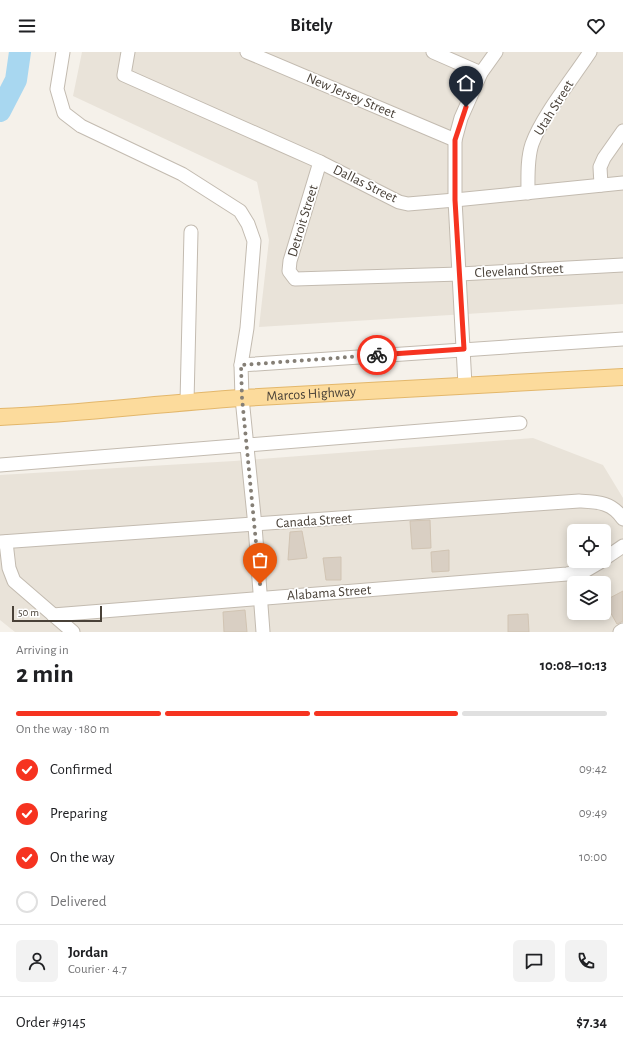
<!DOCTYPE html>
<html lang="en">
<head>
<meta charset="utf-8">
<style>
  body { margin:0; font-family:"Alegreya Sans",sans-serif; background:#f2f2f2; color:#202124; height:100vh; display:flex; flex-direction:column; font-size:15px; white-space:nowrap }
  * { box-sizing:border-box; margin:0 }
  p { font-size:13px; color:#757577 }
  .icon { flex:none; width:22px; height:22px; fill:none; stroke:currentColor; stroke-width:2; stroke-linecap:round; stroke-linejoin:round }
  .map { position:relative; height:580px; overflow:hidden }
  .details { display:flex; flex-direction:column; background:#fff; flex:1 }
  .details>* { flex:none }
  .buttons { position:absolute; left:567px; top:472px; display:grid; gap:8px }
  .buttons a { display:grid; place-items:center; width:44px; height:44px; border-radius:6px; background:#fff; box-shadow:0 2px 10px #0003; font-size:20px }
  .scale { position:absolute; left:12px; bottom:10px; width:90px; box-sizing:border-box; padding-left:4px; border:2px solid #494138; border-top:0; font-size:11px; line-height:14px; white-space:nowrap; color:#494138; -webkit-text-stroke:3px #fff; paint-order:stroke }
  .pin { position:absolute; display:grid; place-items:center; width:34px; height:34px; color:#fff; margin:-41px -17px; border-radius:50% 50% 50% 0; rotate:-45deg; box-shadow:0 0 4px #0007 }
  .pin .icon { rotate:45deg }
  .courier { position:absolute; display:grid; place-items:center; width:40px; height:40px; margin:-20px; border:3px solid #f63320; border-radius:50%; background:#fff; color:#222; box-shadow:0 1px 5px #0007 }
  .head em { font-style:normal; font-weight:700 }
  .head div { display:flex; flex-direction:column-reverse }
  .head { display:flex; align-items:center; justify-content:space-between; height:68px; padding:0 16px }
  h1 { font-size:26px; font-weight:700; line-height:30px }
  .bar { display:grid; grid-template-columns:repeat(4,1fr); gap:6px 4px; align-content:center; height:48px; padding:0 16px }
  .bar i { height:5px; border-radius:3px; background:#e0e0e0 }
  .bar .current { background:#f63320 }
  .bar p { grid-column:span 4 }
  .line { display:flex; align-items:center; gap:10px; padding:0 16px; border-top:1px solid #e0e0e0 }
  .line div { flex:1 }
  .round { display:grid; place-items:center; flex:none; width:42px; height:42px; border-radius:6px; background:#f2f2f2 }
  ol { padding:0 16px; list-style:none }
  li { display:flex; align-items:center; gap:12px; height:44px }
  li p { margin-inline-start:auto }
  li .icon { padding:4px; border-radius:50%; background:#f63320; color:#fff; stroke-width:4 }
  li:last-child { color:#757577 }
  li i { width:22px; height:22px; border:2px solid #e0e0e0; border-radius:50% }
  header { display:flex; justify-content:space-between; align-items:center; height:52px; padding:0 16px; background:#fff; font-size:18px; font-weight:700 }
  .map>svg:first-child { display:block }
  .residential { fill:#e9e3d9; fill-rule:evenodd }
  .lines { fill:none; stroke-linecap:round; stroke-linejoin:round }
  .river { stroke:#a8d7f0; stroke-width:22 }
  .building { fill:#d9cfc3; stroke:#d1c4b3 }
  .minor-casing { stroke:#c3bbb0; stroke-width:15 }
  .major-casing { stroke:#e3b76b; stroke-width:18 }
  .minor { stroke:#fff; stroke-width:13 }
  .major { stroke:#fcdb9c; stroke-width:16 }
  .done { stroke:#857f76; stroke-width:4; stroke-dasharray:0 7.2 }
  .route { stroke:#f63320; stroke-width:5 }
  .labels { text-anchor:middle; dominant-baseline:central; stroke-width:3.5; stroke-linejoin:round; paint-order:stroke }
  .street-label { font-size:14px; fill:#494138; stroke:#fff }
</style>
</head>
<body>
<header><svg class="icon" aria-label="menu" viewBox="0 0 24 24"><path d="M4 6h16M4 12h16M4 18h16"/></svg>Bitely<svg class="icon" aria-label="heart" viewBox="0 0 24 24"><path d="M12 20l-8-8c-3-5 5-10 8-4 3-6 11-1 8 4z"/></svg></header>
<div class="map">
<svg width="623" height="580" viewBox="0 0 623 580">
  <rect width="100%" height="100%" fill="#f5f1ea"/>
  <!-- residential -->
  <g class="residential">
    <polygon points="82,0 623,0 623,252 259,275 269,188 257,130 73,44"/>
    <path d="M 533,386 L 603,413 L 623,446 L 623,580 L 15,580 L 0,568 L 0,423 L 234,409 ZM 574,479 L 604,479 L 604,509 L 574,509 ZM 574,531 L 604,531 L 604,561 L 574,561 Z"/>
  </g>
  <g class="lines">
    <!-- river -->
    <polyline class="river" points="0,59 16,28 20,0"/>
  </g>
  <!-- building -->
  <g class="building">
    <polygon points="430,468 431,496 412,497 410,469"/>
    <polygon points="302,479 307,506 288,508 290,480"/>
    <polygon points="449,498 449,519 432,520 431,500"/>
    <polygon points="341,505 341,528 326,528 323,506"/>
    <polygon points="623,539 623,569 617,572 604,549"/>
    <polygon points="245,558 247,580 224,580 223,560"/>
    <polygon points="528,562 529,580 508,580 508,563"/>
  </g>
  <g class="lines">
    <defs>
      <g id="minor">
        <polyline points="63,0 57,37 64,61 81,74 182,122 240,159 248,172 254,189 247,276 241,313 242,346 255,474 263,580"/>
        <polyline points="128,0 124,23 320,110 399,150 408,152 455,148 623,131"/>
        <polyline points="247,0 455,88"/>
        <polyline points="433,0 481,21"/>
        <polyline points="320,110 290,209 289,219 295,227 460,222 623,213"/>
        <polyline points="601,133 600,115 604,106 623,79"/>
        <path d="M 528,141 C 528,125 527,107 532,92 C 542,64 573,26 590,0"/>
        <polyline points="241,313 623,287"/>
        <polyline points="465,333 455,148 455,88 461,66 481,21 496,0"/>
        <polyline points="187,350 191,180"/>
        <polyline points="0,413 520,371"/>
        <path d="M 0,490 L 579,449 C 598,450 612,450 623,467"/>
        <polyline points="6,490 9,516 14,529 73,580"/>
        <polyline points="604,507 623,494"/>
        <polyline points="53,563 567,522 585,519 602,509"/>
        <polyline points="620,580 623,578"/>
      </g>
      <g id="major">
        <path id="s1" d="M 0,365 C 81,362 161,351 242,346 L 623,325"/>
      </g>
    </defs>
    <!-- minor casing -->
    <use href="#minor" class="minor-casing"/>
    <!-- major casing -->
    <use href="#major" class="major-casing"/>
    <!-- minor -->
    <use href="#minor" class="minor"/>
    <!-- major -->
    <use href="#major" class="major"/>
  </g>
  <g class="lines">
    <!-- done -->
    <polyline class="done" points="260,532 242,346 241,313 377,303"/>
    <!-- route -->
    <polyline class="route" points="377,303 464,297 455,148 455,88 466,55"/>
  </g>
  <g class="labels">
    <!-- street labels -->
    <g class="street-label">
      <text transform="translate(351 44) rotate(23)">New Jersey Street</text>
      <text transform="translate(554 56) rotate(-58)">Utah Street</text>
      <text transform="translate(365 132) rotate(26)">Dallas Street</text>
      <text transform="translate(303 169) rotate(-73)">Detroit Street</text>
      <text transform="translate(519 219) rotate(-3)">Cleveland Street</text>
      <text stroke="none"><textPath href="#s1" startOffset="312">Marcos Highway</textPath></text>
      <text transform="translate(314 469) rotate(-4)">Canada Street</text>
      <text transform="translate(329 541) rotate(-4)">Alabama Street</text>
    </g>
  </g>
</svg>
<div class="buttons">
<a><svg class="icon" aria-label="locate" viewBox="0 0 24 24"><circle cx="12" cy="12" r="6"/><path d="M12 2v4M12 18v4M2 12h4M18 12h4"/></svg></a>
<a><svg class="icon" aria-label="layers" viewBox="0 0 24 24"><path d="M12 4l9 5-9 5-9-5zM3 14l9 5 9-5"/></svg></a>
</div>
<div class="scale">50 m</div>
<div class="pin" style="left:260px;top:532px;background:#ea580c"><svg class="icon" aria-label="bag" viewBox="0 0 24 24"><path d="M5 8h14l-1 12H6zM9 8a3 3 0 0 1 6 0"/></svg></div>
<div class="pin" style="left:466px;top:55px;background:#1f2937"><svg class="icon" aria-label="home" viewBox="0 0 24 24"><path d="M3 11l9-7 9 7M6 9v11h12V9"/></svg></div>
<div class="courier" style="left:377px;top:303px"><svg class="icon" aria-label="bike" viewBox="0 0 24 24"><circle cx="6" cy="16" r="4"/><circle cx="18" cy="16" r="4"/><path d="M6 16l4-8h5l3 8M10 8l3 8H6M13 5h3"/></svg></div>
</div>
<section class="details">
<div class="head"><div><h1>2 min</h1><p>Arriving in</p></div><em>10:08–10:13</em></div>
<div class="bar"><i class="current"></i><i class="current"></i><i class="current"></i><i></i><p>On the way · 180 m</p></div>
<ol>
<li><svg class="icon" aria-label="check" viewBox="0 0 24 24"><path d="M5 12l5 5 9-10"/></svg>Confirmed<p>09:42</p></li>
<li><svg class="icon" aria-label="check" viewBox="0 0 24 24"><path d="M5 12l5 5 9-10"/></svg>Preparing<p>09:49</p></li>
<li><svg class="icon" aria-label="check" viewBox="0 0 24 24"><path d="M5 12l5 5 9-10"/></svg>On the way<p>10:00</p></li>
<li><i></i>Delivered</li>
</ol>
<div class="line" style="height:72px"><a class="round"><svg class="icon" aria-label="person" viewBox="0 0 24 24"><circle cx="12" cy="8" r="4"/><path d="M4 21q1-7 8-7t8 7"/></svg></a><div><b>Jordan</b><p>Courier · 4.7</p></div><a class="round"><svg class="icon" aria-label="chat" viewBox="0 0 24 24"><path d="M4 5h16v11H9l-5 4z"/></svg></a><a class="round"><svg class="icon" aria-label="phone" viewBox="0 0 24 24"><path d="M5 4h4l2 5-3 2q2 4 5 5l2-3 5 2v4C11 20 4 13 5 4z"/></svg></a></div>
<div class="line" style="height:52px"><div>Order #9145</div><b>$7.34</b></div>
</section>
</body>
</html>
